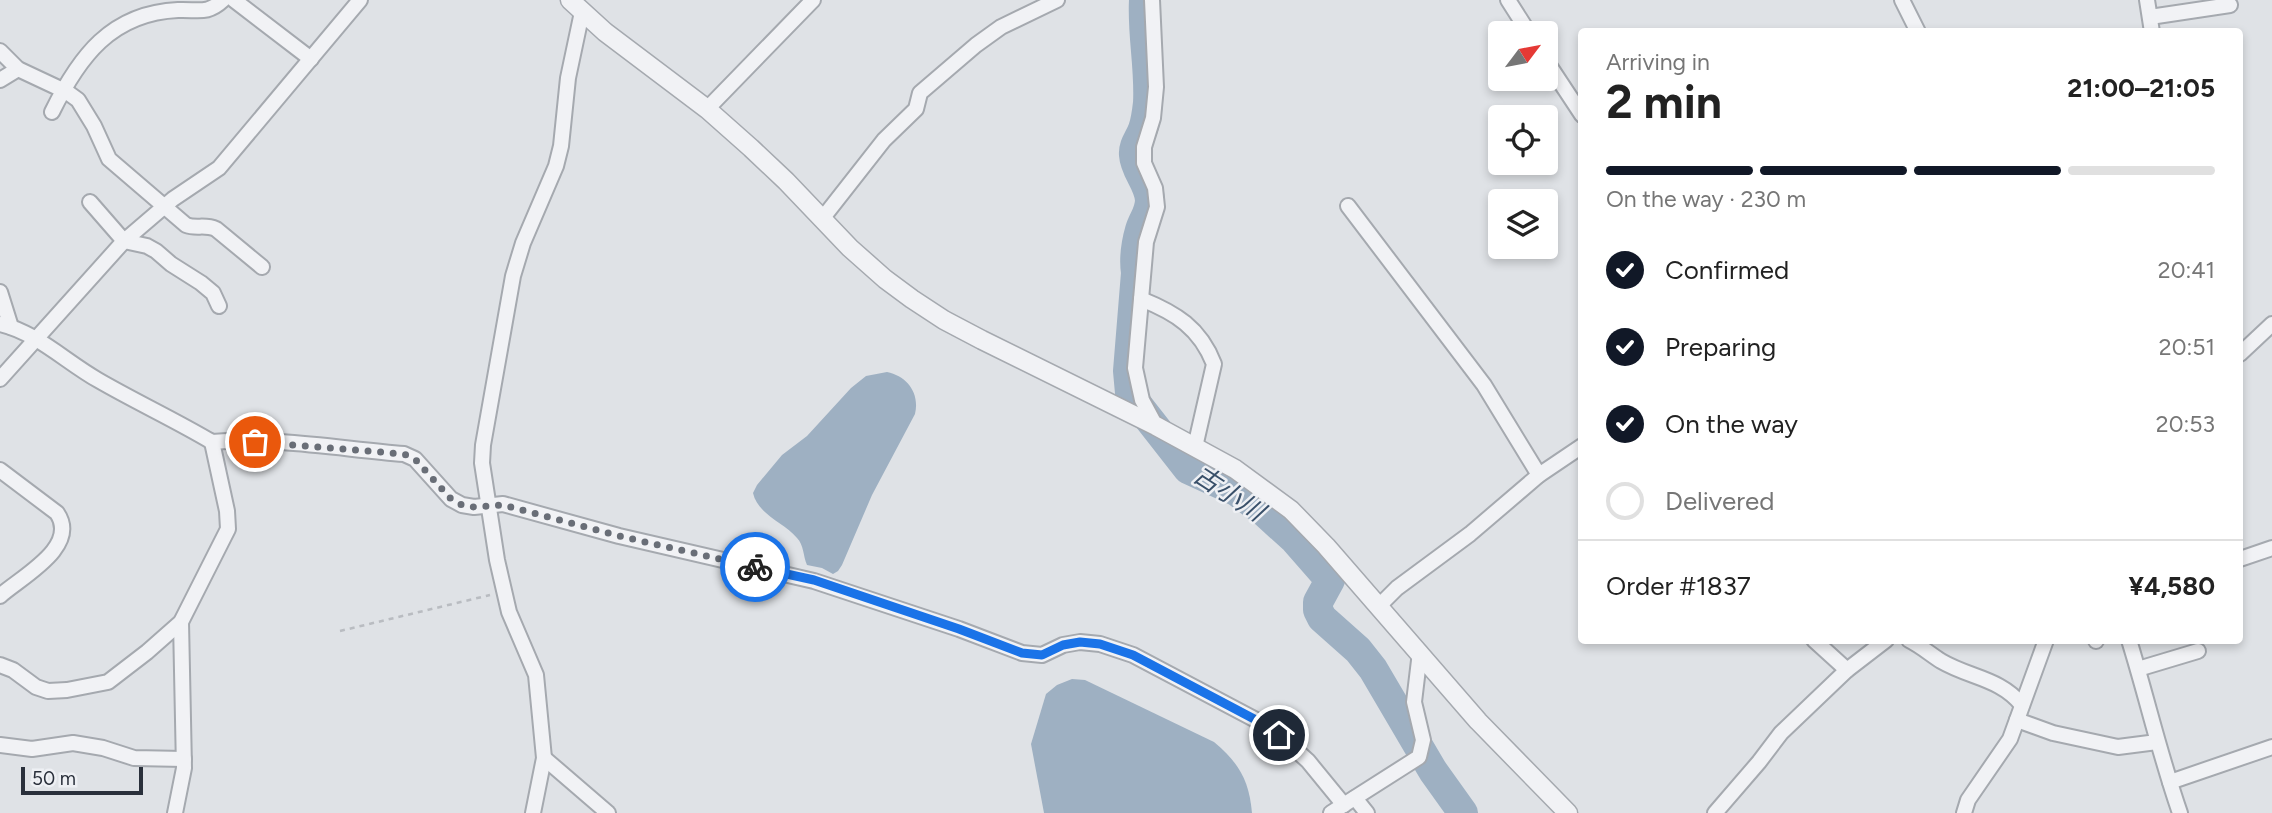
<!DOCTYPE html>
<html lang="en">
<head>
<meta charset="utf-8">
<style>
  body { margin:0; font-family:Figtree,"Noto Sans JP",sans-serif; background:#f2f2f2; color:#222; height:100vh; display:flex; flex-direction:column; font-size:26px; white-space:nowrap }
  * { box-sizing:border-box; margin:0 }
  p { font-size:23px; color:#767676 }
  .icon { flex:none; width:38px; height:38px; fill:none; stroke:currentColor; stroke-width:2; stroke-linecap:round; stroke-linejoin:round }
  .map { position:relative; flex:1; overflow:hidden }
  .drawer { position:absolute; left:1578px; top:28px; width:665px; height:616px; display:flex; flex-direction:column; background:#fff; border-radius:7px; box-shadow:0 4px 10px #0003 }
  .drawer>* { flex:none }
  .needle { width:46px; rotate:58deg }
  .fabs { position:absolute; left:1488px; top:21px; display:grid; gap:14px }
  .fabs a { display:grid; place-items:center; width:70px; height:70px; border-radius:7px; background:#fff; box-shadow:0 4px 10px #0003; font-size:35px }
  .scale { position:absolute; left:21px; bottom:18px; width:122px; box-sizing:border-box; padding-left:7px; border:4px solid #2a303b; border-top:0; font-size:19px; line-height:24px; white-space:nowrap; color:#2a303b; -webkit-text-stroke:5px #eef0f4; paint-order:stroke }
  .pin { position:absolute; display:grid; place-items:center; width:60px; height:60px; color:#fff; margin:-30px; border:4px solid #fff; border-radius:50%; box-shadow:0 2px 7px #0007 }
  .courier { position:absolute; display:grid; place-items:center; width:70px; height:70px; margin:-35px; border:5px solid #1a73e8; border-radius:50%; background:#fff; color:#222; box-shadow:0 2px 9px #0007 }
  .overview em { font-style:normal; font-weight:700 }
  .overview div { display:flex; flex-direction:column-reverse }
  .overview { display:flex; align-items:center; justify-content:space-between; height:119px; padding:0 28px }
  h1 { font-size:46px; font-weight:700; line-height:52px }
  .bar { display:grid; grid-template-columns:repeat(4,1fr); gap:10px 7px; align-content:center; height:84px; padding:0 28px }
  .bar i { height:9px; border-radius:5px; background:#e0e0e0 }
  .bar .selected { background:#111827 }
  .bar p { grid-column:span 4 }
  .line { display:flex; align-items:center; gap:18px; padding:0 28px; border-top:2px solid #e0e0e0 }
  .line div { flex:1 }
  ol { padding:0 28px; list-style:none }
  li { display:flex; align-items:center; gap:21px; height:77px }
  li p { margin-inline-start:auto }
  li .icon { padding:7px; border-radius:50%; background:#111827; color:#fff; stroke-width:4 }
  li:last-child { color:#767676 }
  li i { width:38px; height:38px; border:4px solid #e0e0e0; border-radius:50% }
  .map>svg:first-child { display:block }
  .water { fill:#9eb0c2 }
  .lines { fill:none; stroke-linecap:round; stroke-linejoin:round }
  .river { stroke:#9eb0c2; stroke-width:30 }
  .minor-casing { stroke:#a5a9af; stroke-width:18 }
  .tertiary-casing { stroke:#a5a9af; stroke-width:21 }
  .path { stroke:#b9bcc1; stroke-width:2.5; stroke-dasharray:5 5; stroke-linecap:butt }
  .minor { stroke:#f1f2f5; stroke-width:14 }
  .tertiary { stroke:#f1f2f5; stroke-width:18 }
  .done { stroke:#696e77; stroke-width:7; stroke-dasharray:0 12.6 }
  .route { stroke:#1a73e8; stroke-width:9 }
  .labels { text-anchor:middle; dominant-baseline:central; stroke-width:5; stroke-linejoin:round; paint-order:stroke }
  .water-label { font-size:26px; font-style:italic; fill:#39506a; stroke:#eef0f4 }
</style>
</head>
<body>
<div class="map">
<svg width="2272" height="813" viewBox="0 0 2272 813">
  <rect width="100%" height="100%" fill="#dfe2e6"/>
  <!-- water -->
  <g class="water">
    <path d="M 887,372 C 907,376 920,393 915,414 L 872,495 L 842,565 L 838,571 L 833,574 L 822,568 L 807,565 C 803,556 804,545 797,538 C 784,522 758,515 753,493 L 757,485 L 782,455 L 807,436 L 851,388 L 866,376 Z"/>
    <path d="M 1072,679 L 1085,680 L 1214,742 C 1239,763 1249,780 1252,813 L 1044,813 L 1031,744 L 1046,694 L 1057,685 Z"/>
  </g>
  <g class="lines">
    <!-- river -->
    <path class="river" d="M 1144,0 C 1142,34 1150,68 1148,103 C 1147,112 1146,121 1143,129 C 1140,138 1133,145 1134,155 C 1135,171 1149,183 1150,200 C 1150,213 1143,219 1140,230 C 1136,244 1134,259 1136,273 L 1128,371 L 1130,393 L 1134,400 L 1188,469 L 1236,491 L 1263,511 L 1295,540 L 1330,580 L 1318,602 L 1318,610 L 1322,618 L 1358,650 L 1373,669 L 1433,771 L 1463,813"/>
    <defs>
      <g id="minor">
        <polyline points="234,0 311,59"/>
        <polyline points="1152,0 1156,87 1153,118 1144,147 1144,163 1155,188 1157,207 1146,242 1135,368 1142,400 1156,426"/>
        <polyline points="1508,0 1529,33"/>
        <polyline points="1902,0 1918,32"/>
        <polyline points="2147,0 2152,32"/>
        <polyline points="2150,17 2230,5"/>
        <path d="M 0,51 L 18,69 L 67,92 L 78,100 L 94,126 L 109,159 L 186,225 C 196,229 205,224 216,229 L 262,267"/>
        <polyline points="1545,59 1582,115"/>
        <polyline points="0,80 18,69"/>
        <polyline points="707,109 813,0"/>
        <path d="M 52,112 C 79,57 111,13 178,10 C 198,9 207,15 223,0"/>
        <polyline points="90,202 124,241 147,246 156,251 171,264 201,283 213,293 219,306"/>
        <polyline points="1348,206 1484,385 1539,475"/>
        <polyline points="822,219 884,140 916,109 920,93 976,45 1001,27 1057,0"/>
        <polyline points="0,292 11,327"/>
        <path d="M 1141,299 C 1176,313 1200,328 1214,364 L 1195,447"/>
        <path d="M 0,324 C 36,332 66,362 98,380 C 136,402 175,420 212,442 C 274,437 342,449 404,454 L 415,459 L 451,499 L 462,505 L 474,507 L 503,504 L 619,536 L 814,581 L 959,629 L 1022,653 L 1042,655 L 1063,645 L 1080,642 L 1100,644 L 1133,655 L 1256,720 L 1279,735 L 1308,761 L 1344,805"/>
        <polyline points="2240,354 2272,324"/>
        <polyline points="0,379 124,241 173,199 219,168 360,0"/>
        <path d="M 0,470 L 57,513 C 80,547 21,577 0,596"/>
        <polyline points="2240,559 2272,548"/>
        <polyline points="1379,606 1397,588 1470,534 1539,475 1582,446"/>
        <polyline points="1814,640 1847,670 1886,640"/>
        <path d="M 1909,640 C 1921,646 1930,654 1941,661 C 1970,678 2000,678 2022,705"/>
        <polyline points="2096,640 2096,641"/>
        <path d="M 2129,640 C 2147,698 2160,756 2180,813"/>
        <polyline points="0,665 13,670 36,687 48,691 67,690 108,682 147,652 181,622 228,529 227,511 212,442"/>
        <polyline points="2138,669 2198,651"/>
        <polyline points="2017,720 2053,733 2118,747 2157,742"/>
        <polyline points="0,745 32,749 73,743 103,748 134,758 184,759"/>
        <polyline points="544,758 608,813"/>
        <polyline points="2170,782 2272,747"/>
        <polyline points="1355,798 1367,813"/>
        <polyline points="175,813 184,768 181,622"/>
        <polyline points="533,813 544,758 536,675 509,612 497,560 482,463 483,445 513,276 523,243 556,166 561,146 568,78 582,12"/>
        <polyline points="1331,813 1419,757 1423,740 1414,702 1420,652"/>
        <polyline points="1715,813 1759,762 1781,733 1847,670"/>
        <polyline points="1964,813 1968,800 2010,739 2046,640"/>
      </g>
      <polyline id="tertiary" points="570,0 605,32 707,109 751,148 786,181 850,248 885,279 912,299 944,320 982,340 1156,426 1235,469 1291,510 1326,546 1478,721 1568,813"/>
    </defs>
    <!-- minor casing -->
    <use href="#minor" class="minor-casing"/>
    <!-- tertiary casing -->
    <use href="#tertiary" class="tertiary-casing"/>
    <!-- path -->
    <polyline class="path" points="340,631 490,595"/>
    <!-- minor -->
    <use href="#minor" class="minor"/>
    <!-- tertiary -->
    <use href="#tertiary" class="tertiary"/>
  </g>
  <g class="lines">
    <!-- done -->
    <polyline class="done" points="255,442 404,454 415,459 451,499 462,505 474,507 503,505 619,536 755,567"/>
    <!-- route -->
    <polyline class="route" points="755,567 814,580 959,629 1022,653 1042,655 1063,645 1080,642 1100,644 1133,655 1256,720 1279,735"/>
  </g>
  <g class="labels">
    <!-- water labels -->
    <g class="water-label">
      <text transform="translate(1229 493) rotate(33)">古小川</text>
    </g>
  </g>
</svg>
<div class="fabs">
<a><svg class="needle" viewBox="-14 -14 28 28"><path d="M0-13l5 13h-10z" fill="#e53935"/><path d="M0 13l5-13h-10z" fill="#767676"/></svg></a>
<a><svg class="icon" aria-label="locate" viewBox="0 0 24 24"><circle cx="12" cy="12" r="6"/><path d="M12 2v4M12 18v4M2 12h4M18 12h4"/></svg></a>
<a><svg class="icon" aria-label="layers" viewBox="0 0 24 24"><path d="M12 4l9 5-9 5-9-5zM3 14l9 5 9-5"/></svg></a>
</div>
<div class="scale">50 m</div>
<div class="pin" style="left:255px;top:442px;background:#ea580c"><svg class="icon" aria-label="bag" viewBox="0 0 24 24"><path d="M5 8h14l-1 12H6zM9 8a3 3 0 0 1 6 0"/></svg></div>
<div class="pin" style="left:1279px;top:735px;background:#1f2937"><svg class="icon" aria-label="home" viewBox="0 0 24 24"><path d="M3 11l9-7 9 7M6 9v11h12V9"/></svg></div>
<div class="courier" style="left:755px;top:567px"><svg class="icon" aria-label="bike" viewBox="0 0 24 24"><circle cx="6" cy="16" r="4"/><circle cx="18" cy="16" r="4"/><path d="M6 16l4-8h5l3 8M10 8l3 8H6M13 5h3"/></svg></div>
<section class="drawer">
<div class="overview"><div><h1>2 min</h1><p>Arriving in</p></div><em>21:00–21:05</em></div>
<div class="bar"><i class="selected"></i><i class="selected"></i><i class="selected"></i><i></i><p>On the way · 230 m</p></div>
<ol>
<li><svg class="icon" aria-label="check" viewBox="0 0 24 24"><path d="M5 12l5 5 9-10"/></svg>Confirmed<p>20:41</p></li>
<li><svg class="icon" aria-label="check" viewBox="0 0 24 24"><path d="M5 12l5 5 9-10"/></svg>Preparing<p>20:51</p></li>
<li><svg class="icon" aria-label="check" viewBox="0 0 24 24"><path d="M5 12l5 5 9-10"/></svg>On the way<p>20:53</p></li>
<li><i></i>Delivered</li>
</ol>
<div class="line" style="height:91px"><div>Order #1837</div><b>¥4,580</b></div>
</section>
</div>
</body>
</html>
